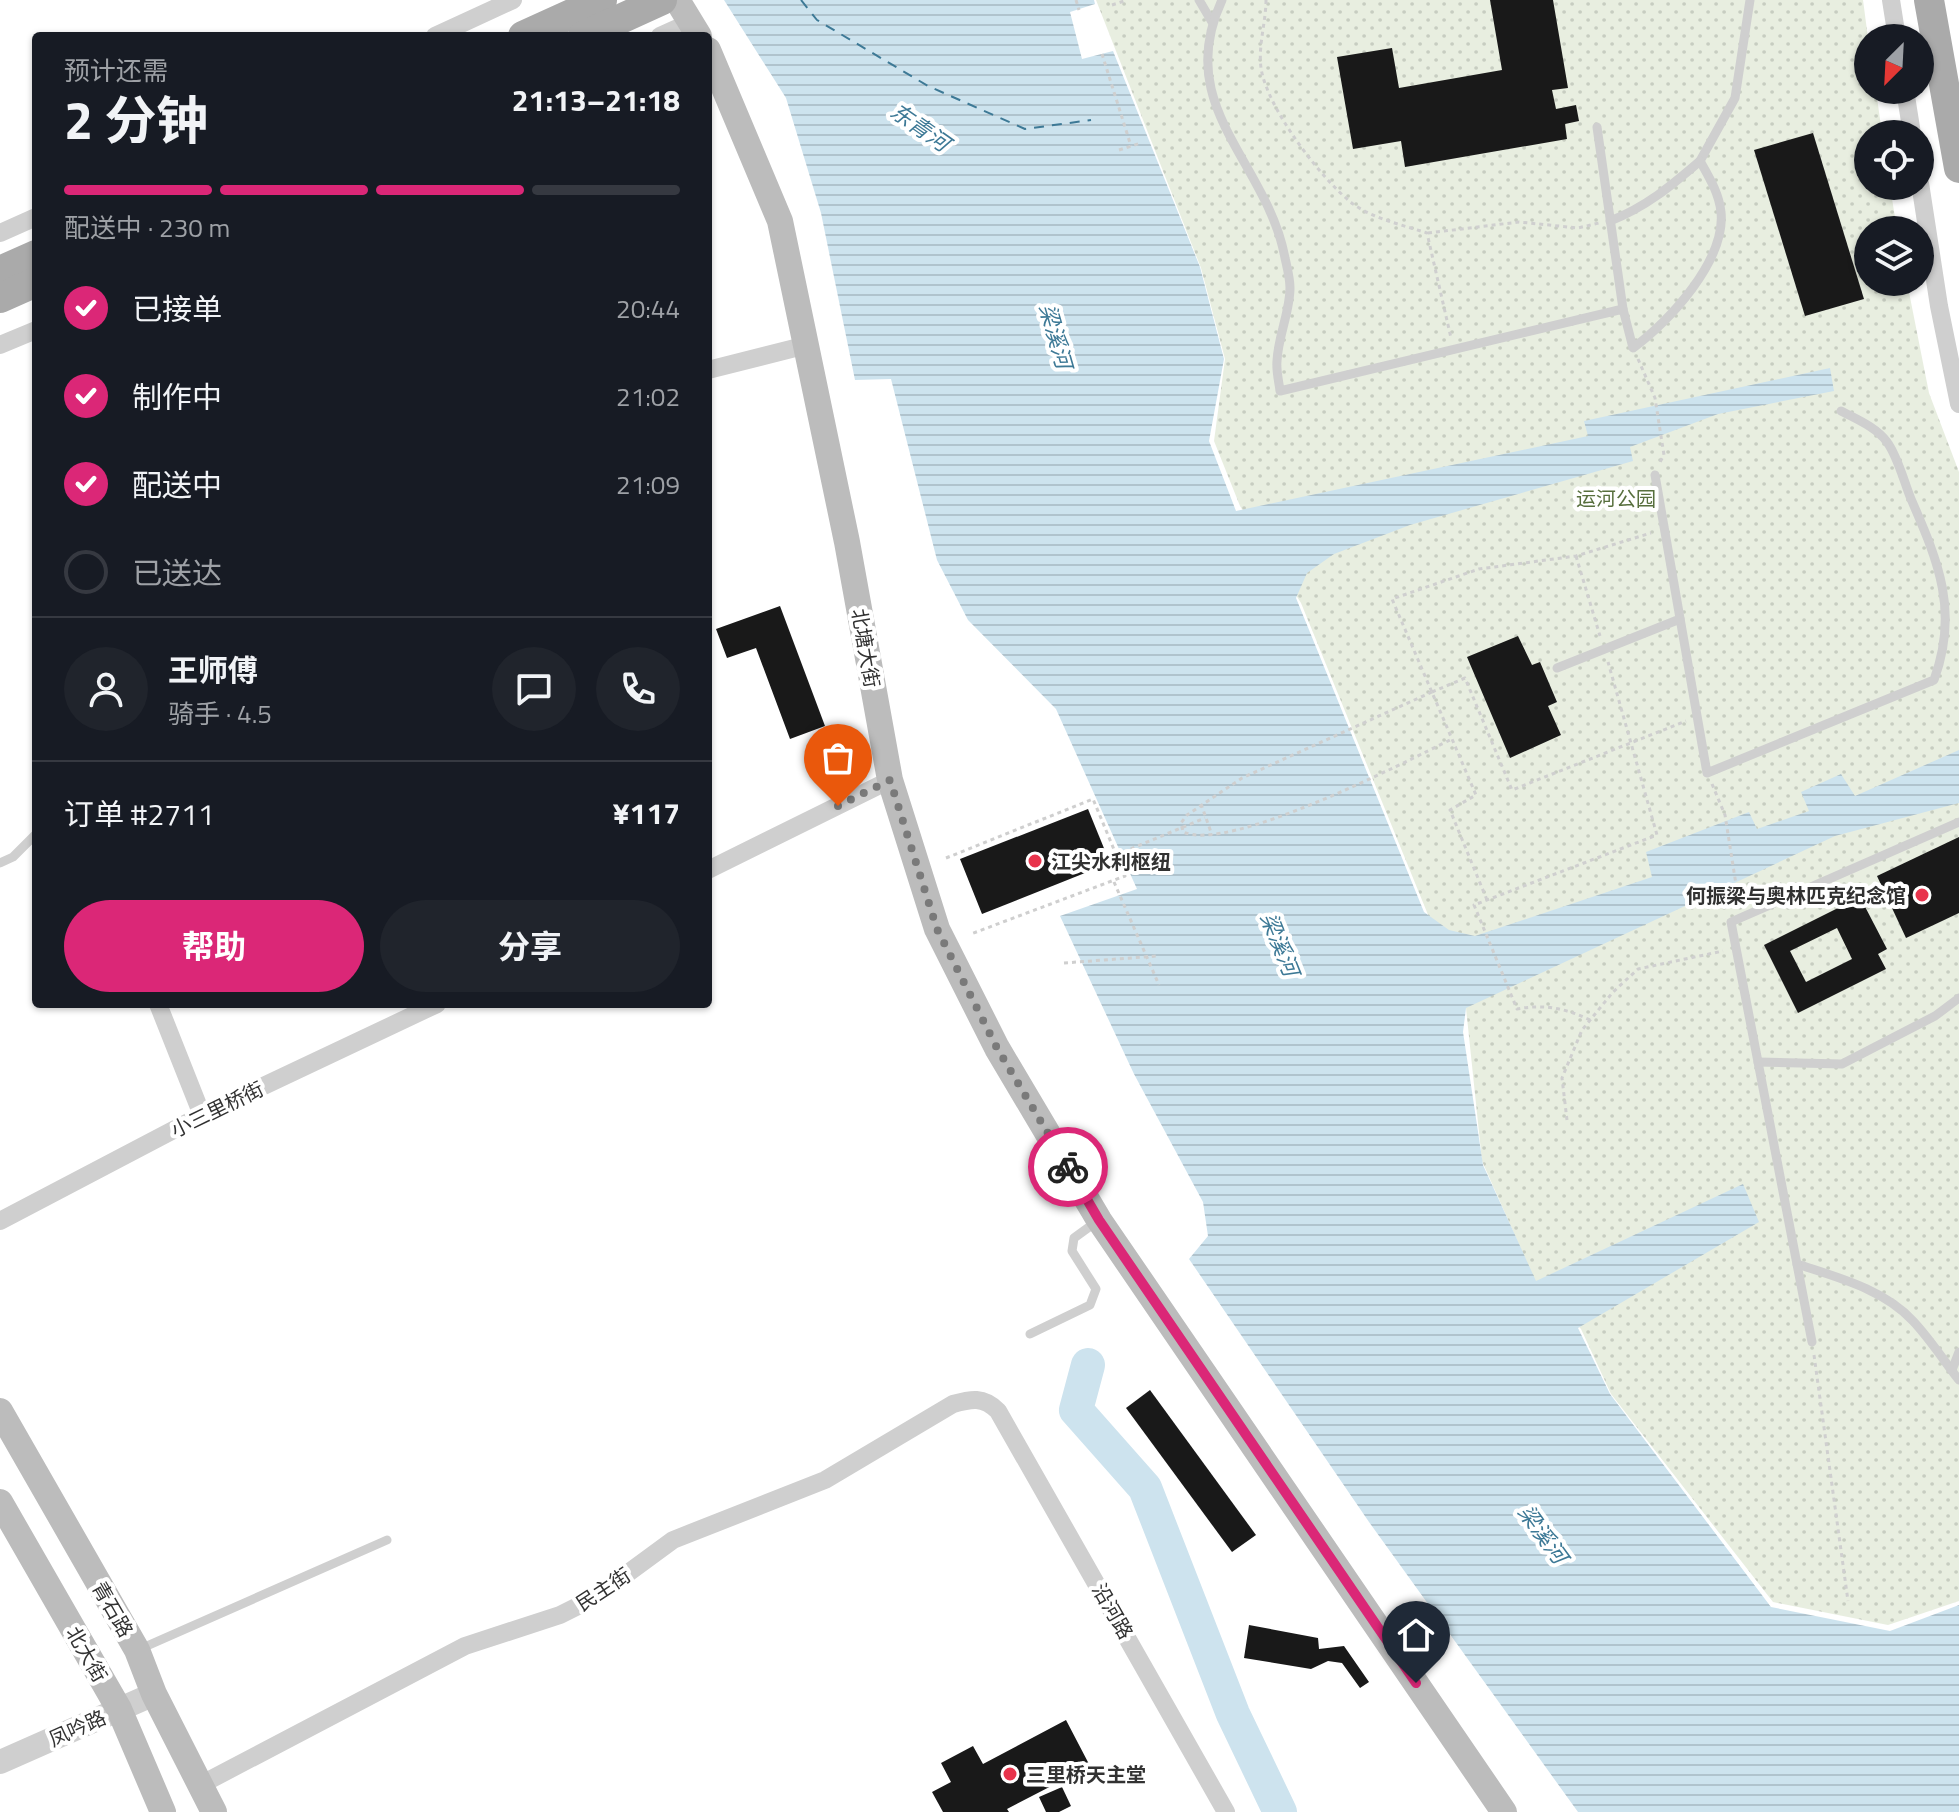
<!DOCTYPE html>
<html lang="zh">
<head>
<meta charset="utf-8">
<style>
  body { margin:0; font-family:"Titillium Web","Noto Sans SC",sans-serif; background:#20242c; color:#f1f3f6; height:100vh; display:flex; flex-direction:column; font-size:30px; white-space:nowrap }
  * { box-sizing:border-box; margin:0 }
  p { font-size:26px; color:#9ea1a6 }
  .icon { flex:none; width:44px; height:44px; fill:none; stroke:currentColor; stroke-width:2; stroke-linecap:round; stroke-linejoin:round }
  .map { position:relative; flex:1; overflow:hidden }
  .details { position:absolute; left:32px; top:32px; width:680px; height:976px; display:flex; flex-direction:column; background:#171b24; border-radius:8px; box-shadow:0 2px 6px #0004 }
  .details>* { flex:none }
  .needle { width:52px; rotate:204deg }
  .controls { position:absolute; left:1854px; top:24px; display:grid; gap:16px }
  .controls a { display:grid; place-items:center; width:80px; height:80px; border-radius:50%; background:#171b24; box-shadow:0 2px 6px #0004; font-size:40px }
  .pin { position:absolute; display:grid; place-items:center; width:68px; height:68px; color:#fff; margin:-82px -34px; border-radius:50% 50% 50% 0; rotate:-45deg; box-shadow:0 0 8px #0007 }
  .pin .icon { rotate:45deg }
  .courier { position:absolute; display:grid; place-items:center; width:80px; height:80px; margin:-40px; border:6px solid #db2777; border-radius:50%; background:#fff; color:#222; box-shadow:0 2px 10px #0007 }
  .summary em { font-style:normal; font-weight:700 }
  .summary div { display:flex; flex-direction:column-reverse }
  .summary { display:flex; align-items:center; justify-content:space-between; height:136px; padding:0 32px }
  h1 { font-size:52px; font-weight:700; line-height:60px }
  .bar { display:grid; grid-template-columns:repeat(4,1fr); gap:12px 8px; align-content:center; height:96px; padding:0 32px }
  .bar i { height:10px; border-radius:6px; background:#363941 }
  .bar .on { background:#db2777 }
  .bar p { grid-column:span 4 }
  .line { display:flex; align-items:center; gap:20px; padding:0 32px; border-top:2px solid #363941 }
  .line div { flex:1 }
  .round { display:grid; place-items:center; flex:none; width:84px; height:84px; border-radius:42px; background:#20242c }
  ol { padding:0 32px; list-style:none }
  li { display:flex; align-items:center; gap:24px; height:88px }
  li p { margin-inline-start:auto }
  li .icon { padding:8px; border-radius:50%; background:#db2777; color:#fff; stroke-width:4 }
  li:last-child { color:#9ea1a6 }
  li i { width:44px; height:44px; border:4px solid #363941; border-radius:50% }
  .action { display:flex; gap:16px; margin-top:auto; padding:16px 32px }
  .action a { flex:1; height:92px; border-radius:48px; background:#db2777; color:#fff; font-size:32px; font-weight:700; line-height:92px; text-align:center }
  .action a+a { background:#20242c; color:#f1f3f6 }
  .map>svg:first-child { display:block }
  .grass { fill:url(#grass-dots) }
  .water { fill:url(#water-rules) }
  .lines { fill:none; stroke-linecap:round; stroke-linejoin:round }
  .river { stroke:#cde3ee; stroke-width:34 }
  .ferry { stroke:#3d7996; stroke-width:2; stroke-dasharray:10 8; stroke-linecap:butt }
  .building { fill:#191919; fill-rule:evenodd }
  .path { stroke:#cfcfcf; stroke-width:3; stroke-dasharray:4 4; stroke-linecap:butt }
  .service { stroke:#cfcfcf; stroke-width:9 }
  .minor { stroke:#cfcfcf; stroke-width:18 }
  .tertiary { stroke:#cfcfcf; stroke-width:24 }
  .secondary { stroke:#bcbcbc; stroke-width:26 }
  .primary { stroke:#aaa; stroke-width:30 }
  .path-bridge { stroke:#cfcfcf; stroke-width:3; stroke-dasharray:4 4; stroke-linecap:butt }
  .done { stroke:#7a7a7a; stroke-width:8; stroke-dasharray:0 14.4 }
  .route { stroke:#db2777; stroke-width:10 }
  .poi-dot { fill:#e8344c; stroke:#fff; stroke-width:3 }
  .labels { text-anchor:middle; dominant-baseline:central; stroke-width:8; stroke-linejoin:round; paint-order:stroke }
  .park-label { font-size:20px; fill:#576f3d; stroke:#fff }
  .street-label { font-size:20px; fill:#323232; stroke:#fff }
  .poi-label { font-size:20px; font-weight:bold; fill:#323232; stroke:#fff; text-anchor:start }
  .water-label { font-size:22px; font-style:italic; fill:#3d7996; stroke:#fff }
</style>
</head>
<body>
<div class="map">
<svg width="1959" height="1812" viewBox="0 0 1959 1812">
  <defs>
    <pattern id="grass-dots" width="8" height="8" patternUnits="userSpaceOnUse" patternTransform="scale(2)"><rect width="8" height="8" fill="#e8eee0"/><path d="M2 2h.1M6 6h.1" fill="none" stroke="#c7cdc1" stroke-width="1.8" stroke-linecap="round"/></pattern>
    <pattern id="water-rules" width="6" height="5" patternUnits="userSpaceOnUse" patternTransform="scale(2)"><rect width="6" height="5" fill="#cde3ee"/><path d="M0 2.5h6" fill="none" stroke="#b0c3cd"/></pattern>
  </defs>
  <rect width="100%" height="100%" fill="#fff"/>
  <!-- grass -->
  <polygon class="grass" points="1096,0 1863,0 1868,38 1868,90 1876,90 1882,134 1868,134 1868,186 1890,186 1897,230 1868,230 1868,282 1907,282 1929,393 1959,472 1959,1601 1888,1625 1773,1602 1611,1394 1581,1329 1535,1281 1482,1161 1466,1008 1301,603 1240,506 1214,441 1225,359 1201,268"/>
  <!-- water -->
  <polygon class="water" points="724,0 1094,0 1095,4 1070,12 1082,59 1113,51 1200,267 1224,359 1209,441 1236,511 1588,436 1584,421 1830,368 1834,391 1718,414 1630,447 1633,461 1410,525 1334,554 1307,573 1296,598 1424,912 1449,930 1475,936 1652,877 1646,852 1749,812 1757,829 1809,811 1801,792 1841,774 1855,796 1959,750 1959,803 1835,836 1466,1008 1463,1032 1483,1165 1536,1281 1743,1184 1759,1222 1578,1328 1610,1394 1771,1607 1890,1631 1959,1605 1959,1812 1578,1812 1369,1522 1189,1259 1208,1236 1203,1202 1134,1074 1060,916 1137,889 1056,709 968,620 937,560 891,379 855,380 821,213 786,98"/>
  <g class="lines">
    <!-- river -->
    <polyline class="river" points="1088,1365 1076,1410 1145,1488 1233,1714 1280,1812"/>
    <!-- ferry -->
    <polyline class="ferry" points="801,0 817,20 928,86 1025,129 1091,120"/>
  </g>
  <!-- building -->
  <g class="building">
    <polygon points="1490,0 1553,0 1568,88 1552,90 1556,109 1576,105 1579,121 1565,124 1567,139 1405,167 1401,141 1353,149 1337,57 1392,48 1399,88 1502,70"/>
    <polygon points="1813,133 1864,299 1805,316 1754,150"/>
    <polygon points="780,606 825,726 790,739 756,648 727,658 716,629"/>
    <polygon points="1518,636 1532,665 1540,662 1557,702 1548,706 1561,735 1510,758 1467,657"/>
    <polygon points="1088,809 1110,863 982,914 960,859"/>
    <polygon points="1959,837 1959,913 1906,938 1877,876"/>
    <path d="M 1860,897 L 1887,949 L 1878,954 L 1886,969 L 1798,1013 L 1764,945 ZM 1837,928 L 1852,959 L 1806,982 L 1790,951 Z"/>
    <polygon points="1150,1390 1256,1535 1232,1552 1126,1408"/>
    <polygon points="1249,1625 1318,1638 1319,1649 1344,1646 1369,1682 1360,1688 1342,1663 1328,1661 1311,1669 1244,1658"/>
    <polygon points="1066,1720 1090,1766 1007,1809 1009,1812 943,1812 932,1792 951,1782 941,1763 973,1746 983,1764"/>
    <polygon points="1062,1787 1071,1806 1059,1812 1046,1812 1039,1797"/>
  </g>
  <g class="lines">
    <!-- path -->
    <g class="path">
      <polyline points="1076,0 1079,10"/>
      <path d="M 1266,0 C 1266,22 1258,45 1261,68 C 1267,108 1321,179 1353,204 C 1374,219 1403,225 1427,233 L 1451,338"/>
      <polyline points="1112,5 1127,0"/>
      <polyline points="1102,54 1131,146"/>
      <polyline points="1119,150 1141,143"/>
      <polyline points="1428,233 1519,222 1578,228 1599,223"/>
      <polyline points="1638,359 1655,398 1664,455 1660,462"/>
      <polyline points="1576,556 1600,636"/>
      <polyline points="1432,692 1465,678 1512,790 1686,721"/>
      <polyline points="1712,784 1725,815 1738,897 1736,904"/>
      <polyline points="1201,804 1212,835"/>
      <polyline points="1116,855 1205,818"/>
      <polyline points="946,858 1093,799 1125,876 971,934"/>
      <polyline points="1114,882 1159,985"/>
      <polyline points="1487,900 1450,810 1476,795 1392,599 1479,569 1576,556 1651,533"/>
      <polyline points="1064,963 1157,956"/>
      <path d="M 1590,1020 C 1565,1008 1544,1004 1517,1009 L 1474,905 L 1657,835 L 1608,662"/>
      <polyline points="1567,1120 1562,1078 1582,1030 1613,992 1638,969 1723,951"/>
      <polyline points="1814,1355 1848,1601"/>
    </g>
    <!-- service -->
    <g class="service">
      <polyline points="1199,0 1212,22"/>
      <path d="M 1222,0 C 1172,107 1267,161 1285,258 C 1287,267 1290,278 1290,288 C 1290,312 1278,336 1277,361 C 1276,371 1279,382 1280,391 L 1623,309 L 1633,348 C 1669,322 1726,260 1721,212 C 1719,193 1709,177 1700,161 L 1735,98 L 1750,0"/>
      <polyline points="1597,127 1623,309"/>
      <path d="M 1610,221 C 1646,207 1671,186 1700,161"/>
      <path d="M 1655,475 L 1707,773 L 1934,680 C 1959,612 1939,563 1911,499 C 1904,482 1898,457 1887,442 C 1876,427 1856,419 1841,411"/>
      <polyline points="1557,668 1680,619"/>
      <polyline points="0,863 13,857 36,834"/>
      <polyline points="1758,1062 1842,1064 1935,1016 1959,998"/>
      <path d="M 1797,1264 C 1836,1277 1884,1289 1913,1321 C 1930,1339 1944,1361 1959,1380"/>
      <polyline points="1030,1334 1090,1305 1096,1289 1072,1251 1074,1238 1096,1222"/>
      <polyline points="1812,1342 1731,922 1959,822"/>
      <polyline points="1952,1370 1959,1352"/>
      <polyline points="140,1649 387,1540"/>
    </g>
    <!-- minor -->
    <g class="minor">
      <polyline points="1891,0 1897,38"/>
      <polyline points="435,36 513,0"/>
      <polyline points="660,36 691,22"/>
      <polyline points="1905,90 1912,134"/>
      <polyline points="1920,183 1939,306 1959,404"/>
      <polyline points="0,233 36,217"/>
      <polyline points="0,345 36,330"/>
      <polyline points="708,370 807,345"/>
      <polyline points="708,870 890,780"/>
      <polyline points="158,1004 202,1115"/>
      <polyline points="0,1221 202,1115 437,1004"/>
      <path d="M 202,1784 L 465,1646 L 560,1615 L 594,1598 L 673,1540 L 825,1480 L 953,1404 C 971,1399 983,1396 998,1411 L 1226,1812"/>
    </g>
    <!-- tertiary -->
    <polyline class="tertiary" points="0,1762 154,1694"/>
    <!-- secondary -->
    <g class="secondary">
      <polyline points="677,0 699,36"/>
      <polyline points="708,50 780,221 847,542 890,780 937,929 997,1048 1099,1220 1504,1812"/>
      <polyline points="0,1411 137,1650 154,1694 214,1812"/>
      <polyline points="0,1502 119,1709 163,1812"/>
    </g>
    <!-- primary -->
    <g class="primary">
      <polyline points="1929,0 1959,168"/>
      <polyline points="523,36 602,0"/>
      <polyline points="583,36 662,0"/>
      <polyline points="0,271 36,255"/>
      <polyline points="0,298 36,282"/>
    </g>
    <!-- path-bridge -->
    <path class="path-bridge" d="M 1432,692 L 1242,778 L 1187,815 L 1181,823 L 1183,832 C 1229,853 1403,763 1452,739"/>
  </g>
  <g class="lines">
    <!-- done -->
    <polyline class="done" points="838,806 890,780 937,929 997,1048 1068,1167"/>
    <!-- route -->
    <polyline class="route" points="1068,1167 1099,1220 1416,1683"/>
  </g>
  <!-- markers -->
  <g class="poi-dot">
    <circle cx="1035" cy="861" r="8"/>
    <circle cx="1922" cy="895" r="8"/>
    <circle cx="1010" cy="1774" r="8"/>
  </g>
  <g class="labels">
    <!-- park labels -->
    <g class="park-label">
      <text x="1616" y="498">运河公园</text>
    </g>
    <!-- street labels -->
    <g class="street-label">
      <text transform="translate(866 648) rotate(80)">北塘大街</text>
      <text transform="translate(217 1109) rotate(-26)">小三里桥街</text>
      <text transform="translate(603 1589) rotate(-33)">民主街</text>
      <text transform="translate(113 1609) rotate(60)">青石路</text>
      <text transform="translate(1113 1611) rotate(60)">沿河路</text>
      <text transform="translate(87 1654) rotate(60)">北大街</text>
      <text transform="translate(77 1728) rotate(-24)">凤吟路</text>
    </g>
    <!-- poi labels -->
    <g class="poi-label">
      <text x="1051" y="861">江尖水利枢纽</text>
      <text x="1906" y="895" text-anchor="end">何振梁与奥林匹克纪念馆</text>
      <text x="1026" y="1774">三里桥天主堂</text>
    </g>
    <!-- water labels -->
    <g class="water-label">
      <text transform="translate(920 127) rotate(35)">东青河</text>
      <text transform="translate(1056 336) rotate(74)">梁溪河</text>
      <text transform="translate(1280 944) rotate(68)">梁溪河</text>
      <text transform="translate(1543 1534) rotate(54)">梁溪河</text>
    </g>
  </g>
</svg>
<div class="controls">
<a><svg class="needle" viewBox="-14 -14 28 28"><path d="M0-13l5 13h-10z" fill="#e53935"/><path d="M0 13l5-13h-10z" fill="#9ea1a6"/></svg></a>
<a><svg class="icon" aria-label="locate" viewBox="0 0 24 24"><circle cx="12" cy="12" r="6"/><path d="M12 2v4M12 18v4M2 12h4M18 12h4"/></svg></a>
<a><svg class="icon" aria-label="layers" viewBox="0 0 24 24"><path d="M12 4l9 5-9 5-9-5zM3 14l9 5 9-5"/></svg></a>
</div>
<div class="pin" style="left:838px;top:806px;background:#ea580c"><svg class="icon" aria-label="bag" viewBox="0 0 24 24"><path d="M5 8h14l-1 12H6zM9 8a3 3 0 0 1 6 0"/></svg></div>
<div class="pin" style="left:1416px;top:1683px;background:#1f2937"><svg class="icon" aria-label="home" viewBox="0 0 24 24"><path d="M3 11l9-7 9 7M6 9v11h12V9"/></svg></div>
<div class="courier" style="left:1068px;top:1167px"><svg class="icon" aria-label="bike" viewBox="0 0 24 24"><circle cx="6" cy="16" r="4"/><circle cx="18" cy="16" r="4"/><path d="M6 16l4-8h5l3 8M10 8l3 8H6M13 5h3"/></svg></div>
<section class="details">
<div class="summary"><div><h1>2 分钟</h1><p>预计还需</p></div><em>21:13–21:18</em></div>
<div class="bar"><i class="on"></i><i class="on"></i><i class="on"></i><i></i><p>配送中 · 230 m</p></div>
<ol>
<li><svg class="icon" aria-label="check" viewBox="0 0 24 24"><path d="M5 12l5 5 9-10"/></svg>已接单<p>20:44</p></li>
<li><svg class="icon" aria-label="check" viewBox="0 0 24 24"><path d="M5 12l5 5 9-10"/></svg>制作中<p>21:02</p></li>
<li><svg class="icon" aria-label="check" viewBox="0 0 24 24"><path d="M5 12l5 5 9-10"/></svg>配送中<p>21:09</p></li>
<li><i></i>已送达</li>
</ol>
<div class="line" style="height:144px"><a class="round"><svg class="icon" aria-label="person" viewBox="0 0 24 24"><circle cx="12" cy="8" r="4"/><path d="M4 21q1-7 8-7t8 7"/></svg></a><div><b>王师傅</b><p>骑手 · 4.5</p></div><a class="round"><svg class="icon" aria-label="chat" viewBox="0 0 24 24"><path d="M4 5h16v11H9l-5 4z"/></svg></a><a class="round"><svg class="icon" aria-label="phone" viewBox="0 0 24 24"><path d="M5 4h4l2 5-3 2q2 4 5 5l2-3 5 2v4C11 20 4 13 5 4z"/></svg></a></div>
<div class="line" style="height:104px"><div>订单 #2711</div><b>¥117</b></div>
<div class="action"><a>帮助</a><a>分享</a></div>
</section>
</div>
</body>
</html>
